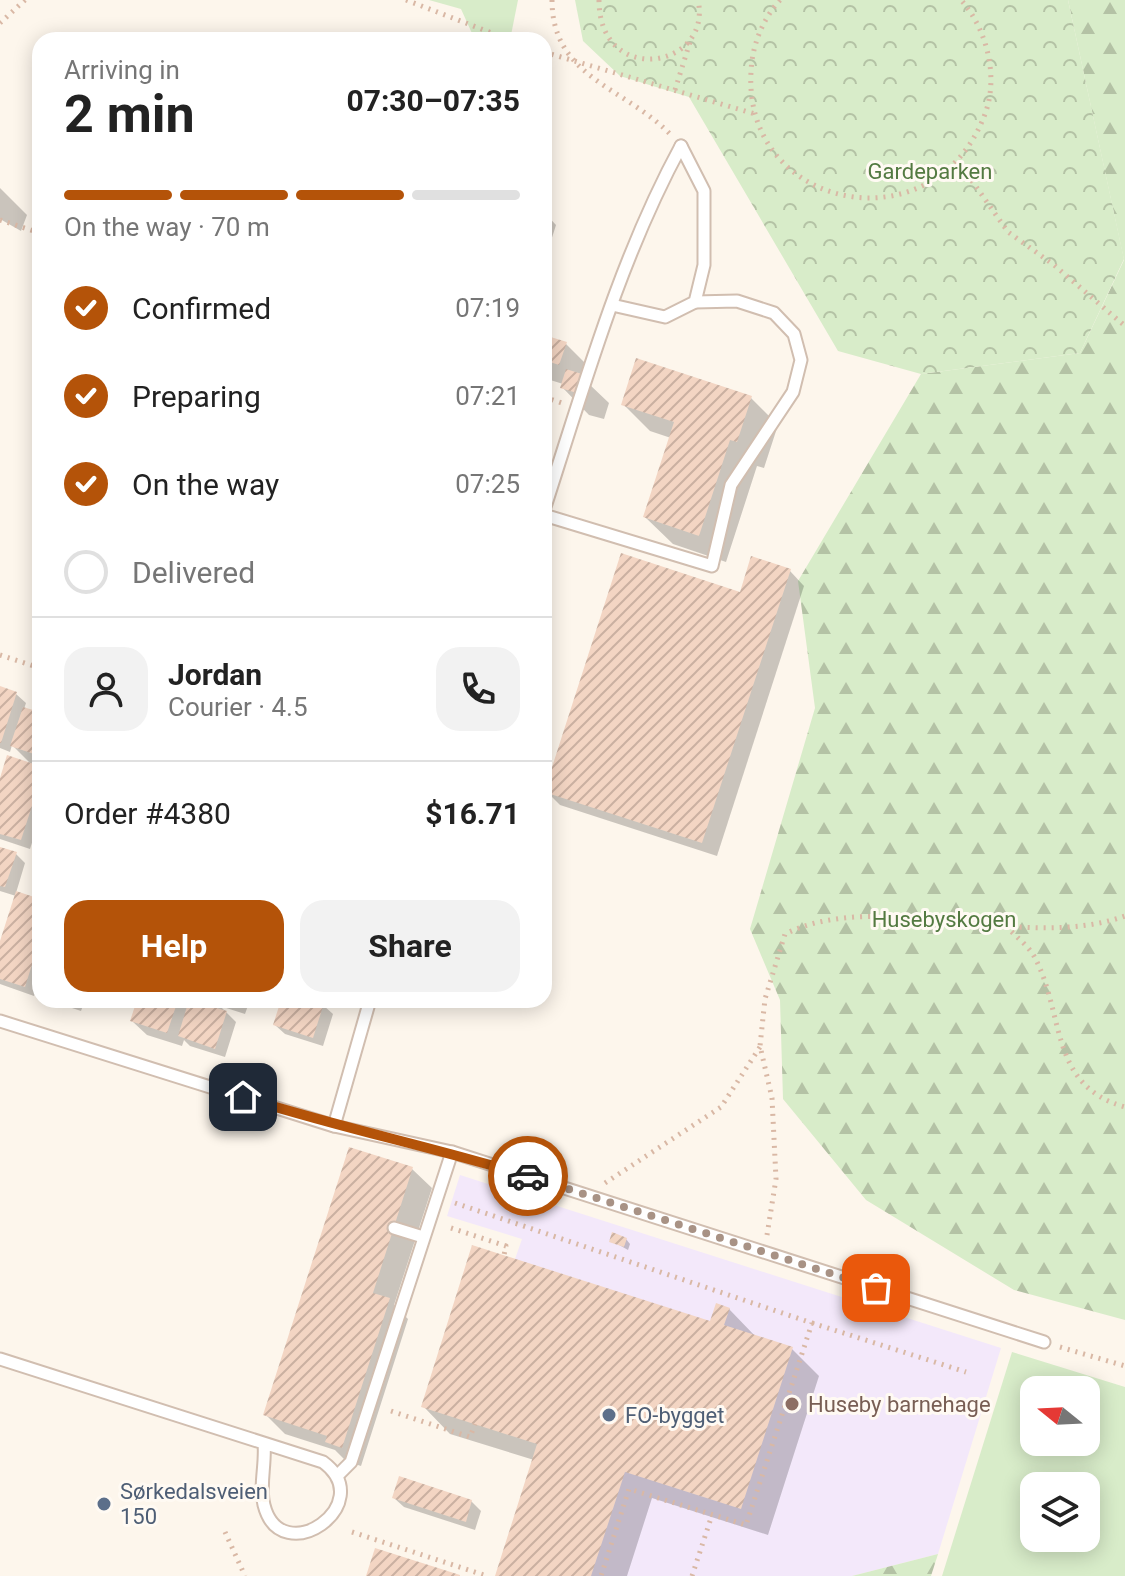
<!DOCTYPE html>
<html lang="en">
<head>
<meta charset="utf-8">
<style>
  body { margin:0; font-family:Roboto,sans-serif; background:#f2f2f2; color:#222; height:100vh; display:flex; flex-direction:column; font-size:30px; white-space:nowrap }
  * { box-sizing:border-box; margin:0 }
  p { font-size:26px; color:#767676 }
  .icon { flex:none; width:44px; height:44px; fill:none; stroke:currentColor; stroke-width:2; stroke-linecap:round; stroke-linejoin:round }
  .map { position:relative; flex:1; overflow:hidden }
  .drawer { position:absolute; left:32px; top:32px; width:520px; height:976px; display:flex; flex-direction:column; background:#fff; border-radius:24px; box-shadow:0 4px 20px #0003 }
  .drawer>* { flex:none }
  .needle { width:52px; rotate:288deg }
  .controls { position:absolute; left:1020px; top:1376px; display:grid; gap:16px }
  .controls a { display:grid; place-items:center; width:80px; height:80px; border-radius:16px; background:#fff; box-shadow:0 4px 20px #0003; font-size:40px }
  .pin { position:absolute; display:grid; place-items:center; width:68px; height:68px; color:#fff; margin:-34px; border-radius:16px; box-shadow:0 4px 12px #0006 }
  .courier { position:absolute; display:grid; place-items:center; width:80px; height:80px; margin:-40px; border:6px solid #b45309; border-radius:50%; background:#fff; color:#222; box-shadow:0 2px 10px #0007 }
  .headline em { font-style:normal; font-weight:700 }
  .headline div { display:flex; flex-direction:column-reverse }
  .headline { display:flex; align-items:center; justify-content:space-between; height:136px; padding:0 32px }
  h1 { font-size:52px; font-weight:700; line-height:60px }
  .bar { display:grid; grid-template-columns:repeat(4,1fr); gap:12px 8px; align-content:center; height:96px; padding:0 32px }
  .bar i { height:10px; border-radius:6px; background:#e0e0e0 }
  .bar .selected { background:#b45309 }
  .bar p { grid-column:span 4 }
  .line { display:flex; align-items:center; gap:20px; padding:0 32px; border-top:2px solid #e0e0e0 }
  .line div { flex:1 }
  .round { display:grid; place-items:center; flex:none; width:84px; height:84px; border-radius:24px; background:#f2f2f2 }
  ol { padding:0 32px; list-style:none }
  li { display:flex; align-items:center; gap:24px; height:88px }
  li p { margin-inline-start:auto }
  li .icon { padding:8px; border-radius:50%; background:#b45309; color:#fff; stroke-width:4 }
  li:last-child { color:#767676 }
  li i { width:44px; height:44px; border:4px solid #e0e0e0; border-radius:50% }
  .button { display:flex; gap:16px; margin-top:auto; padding:16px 32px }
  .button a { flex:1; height:92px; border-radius:24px; background:#b45309; color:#fff; font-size:32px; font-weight:700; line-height:92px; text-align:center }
  .button a+a { background:#f2f2f2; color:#222 }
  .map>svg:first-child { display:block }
  .education { fill:#f3e8fa }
  .grass { fill:#d8ecc9; fill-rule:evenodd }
  .forest { fill:url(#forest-firs) }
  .park { fill:url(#park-crowns) }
  .shadow { fill:#0003 }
  .building { fill:url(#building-hatch) }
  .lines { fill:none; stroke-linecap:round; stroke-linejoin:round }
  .lane-casing { stroke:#d1beb0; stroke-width:15 }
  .path { stroke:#d9b8a5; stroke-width:5; stroke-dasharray:2 6; stroke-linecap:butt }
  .lane { stroke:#fff; stroke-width:11 }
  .done { stroke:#a89285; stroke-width:8; stroke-dasharray:0 14.4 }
  .route { stroke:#b45309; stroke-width:10 }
  .education-dot { fill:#8d6e63; stroke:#fffaf3; stroke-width:3 }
  .service-dot { fill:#5c6f8a; stroke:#fffaf3; stroke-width:3 }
  .labels { text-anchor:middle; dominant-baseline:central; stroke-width:6; stroke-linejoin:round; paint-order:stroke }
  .park-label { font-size:22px; fill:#537a41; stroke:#fffaf3 }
  .education-label { font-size:22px; fill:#785e54; stroke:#fffaf3; text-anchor:start }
  .service-label { font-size:22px; fill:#4e5e75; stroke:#fffaf3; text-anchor:start }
</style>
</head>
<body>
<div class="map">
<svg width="1125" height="1576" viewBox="0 0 1125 1576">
  <defs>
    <pattern id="forest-firs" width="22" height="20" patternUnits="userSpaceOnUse" patternTransform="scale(2)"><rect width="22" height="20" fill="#d8ecc9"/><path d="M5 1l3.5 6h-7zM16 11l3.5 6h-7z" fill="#b4c2a5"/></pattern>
    <pattern id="park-crowns" width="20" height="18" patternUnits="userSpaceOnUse" patternTransform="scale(2)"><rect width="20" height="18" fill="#d8ecc9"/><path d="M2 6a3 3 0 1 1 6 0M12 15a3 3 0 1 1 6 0" fill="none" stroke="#b4c2a5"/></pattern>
    <pattern id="building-hatch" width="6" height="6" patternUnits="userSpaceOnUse" patternTransform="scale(2)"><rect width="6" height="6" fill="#f3d5c3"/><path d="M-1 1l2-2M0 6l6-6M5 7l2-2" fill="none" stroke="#cab0a1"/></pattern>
  </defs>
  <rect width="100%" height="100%" fill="#fdf6ec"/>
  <!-- education -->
  <polygon class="education" points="460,1175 1001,1348 938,1554 852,1576 590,1576 633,1297 515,1259 522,1239 447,1216"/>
  <!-- grass -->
  <g class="grass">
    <polygon points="429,0 518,0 510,40 475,40 461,9"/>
    <path d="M 1012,1352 L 1125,1387 L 1125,1576 L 942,1576 ZM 1034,1390 L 1086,1390 L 1086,1442 L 1034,1442 ZM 1034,1486 L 1086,1486 L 1086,1538 L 1034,1538 Z"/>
  </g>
  <!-- forest -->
  <g class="forest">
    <polygon points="1068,0 1125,0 1125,1320 1014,1290 866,1200 783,1099 780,1000 750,929 815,708 798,581 921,374 1080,353 1124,260"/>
    <polygon points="938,1554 931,1576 852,1576"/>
  </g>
  <!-- park -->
  <polygon class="park" points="575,0 1068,0 1124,259 1080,353 921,374 838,351 689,97 620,76 583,41"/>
  <!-- shadow -->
  <g class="shadow">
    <polygon points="0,188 27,215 21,231 0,219"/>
    <polygon points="544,212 556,225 544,263"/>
    <polygon points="544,337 566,344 593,371 589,384 609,403 604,419 589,415 562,387 563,384 544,378"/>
    <polygon points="751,398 778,425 764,468 757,466 726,562 673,544 645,517 671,438 650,431 623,404"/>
    <polygon points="790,571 804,586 717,856 560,805 546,791 741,595"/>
    <polygon points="0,688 16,694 26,703 24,709 40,714 40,818 30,849 0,839 0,785 32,765 12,745 10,752 0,748"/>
    <polygon points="0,849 16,854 25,863 16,893 40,901 40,992 36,988 34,996 0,984 0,947 16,896 0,891"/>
    <polygon points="48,1000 85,1000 81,1011"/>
    <polygon points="139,1000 196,1000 216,1009 207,1000 250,1000 245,1014 220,1006 236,1022 225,1057 190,1046 184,1040 182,1046 147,1035 132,1021"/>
    <polygon points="283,1000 309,1000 323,1005 333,1014 323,1046 285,1034 275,1025"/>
    <polygon points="412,1169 432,1188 394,1305 408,1319 361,1466 346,1461 335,1450 285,1434 265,1414"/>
    <polygon points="626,1239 630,1244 628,1250 612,1241"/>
    <polygon points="729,1309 756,1337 792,1349 819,1376 768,1535 652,1498 627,1576 497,1576 534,1460 450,1434 423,1406 711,1323"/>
    <polygon points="394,1498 471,1501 481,1511 475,1530 404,1507"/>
  </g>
  <!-- building -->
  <g class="building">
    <polygon points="544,335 567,342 559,365 544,360"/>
    <polygon points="636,358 752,396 737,442 730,440 699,536 643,517 674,422 621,405"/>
    <polygon points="566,369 582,374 577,393 560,388"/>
    <polygon points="621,553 740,592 751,556 791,569 702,843 544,792"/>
    <polygon points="0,686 17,692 1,743 0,743"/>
    <polygon points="23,707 40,712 40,756 10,746"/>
    <polygon points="7,755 40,766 40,781 21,840 0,834 0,778"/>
    <polygon points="0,847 17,852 5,887 0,886"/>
    <polygon points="16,891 40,899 40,939 25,987 0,979 0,941"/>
    <polygon points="137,1000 178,1000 167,1033 130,1021"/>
    <polygon points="189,1000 227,1011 215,1049 178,1036"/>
    <polygon points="281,1000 324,1003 313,1038 273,1025"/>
    <polygon points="349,1147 413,1167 373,1293 390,1298 342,1448 325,1442 327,1436 263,1415"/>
    <polygon points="612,1232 627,1238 624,1247 609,1242"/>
    <polygon points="472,1245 710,1321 716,1303 730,1308 724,1325 793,1347 741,1509 625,1472 591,1576 495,1576 537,1444 421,1407"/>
    <polygon points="399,1476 472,1500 466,1522 392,1498"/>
    <polygon points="375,1548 460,1575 460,1576 366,1576"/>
  </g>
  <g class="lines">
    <defs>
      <g id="lane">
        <polyline points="612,305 665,317 695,302 704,265 704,191 681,146"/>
        <path d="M 544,510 C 584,387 619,260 681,146"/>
        <polyline points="544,515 712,566 731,485 793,392 801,360 794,334 774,313 737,301 695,302"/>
        <polyline points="0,1021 334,1126"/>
        <polyline points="452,1152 1044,1342"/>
        <polyline points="394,1228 423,1237"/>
        <path d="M 0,1359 L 323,1462 C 380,1504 281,1572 264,1505 C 259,1486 266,1464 264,1444"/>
        <polyline points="337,1476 351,1462 452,1152 334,1126 370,1000"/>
      </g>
    </defs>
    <!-- lane casing -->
    <use href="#lane" class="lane-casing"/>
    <!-- path -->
    <g class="path">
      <polyline points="406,0 510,40"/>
      <path d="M 552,0 C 552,78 625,87 671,135"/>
      <path d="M 599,0 C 599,88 713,69 698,0"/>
      <path d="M 780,0 C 762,20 752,46 751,72 C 743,211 935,249 985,114 C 999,77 987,29 961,0"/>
      <polyline points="0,23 25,0"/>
      <polyline points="544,52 755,114"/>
      <polyline points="675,90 690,42"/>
      <polyline points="958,161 1008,232 1054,265 1125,326"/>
      <polyline points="0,220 40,233"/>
      <polyline points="544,397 562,403"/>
      <polyline points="0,655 40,668"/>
      <path d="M 1006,926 C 1015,936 1029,946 1035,958 C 1065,1015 1049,1086 1125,1107"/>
      <polyline points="605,1183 721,1107 760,1047"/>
      <polyline points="455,1203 812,1323 746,1525 629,1489 601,1576"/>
      <polyline points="451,1228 506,1246 504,1255"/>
      <path d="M 767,1235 L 776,1179 L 772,1098 L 760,1046 L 765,999 L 785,934 C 881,887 1021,953 1125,916"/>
      <polyline points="812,1323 966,1372"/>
      <polyline points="1060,1347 1125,1366"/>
      <polyline points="391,1411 470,1437 475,1424"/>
      <polyline points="225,1532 245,1576"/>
      <polyline points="352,1532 487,1576"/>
      <polyline points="692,1576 712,1515"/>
    </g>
    <!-- lane -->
    <use href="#lane" class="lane"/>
  </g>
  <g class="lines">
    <!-- done -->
    <polyline class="done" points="528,1176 876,1288"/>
    <!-- route -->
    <path class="route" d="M 243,1097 C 337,1127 433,1147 528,1176"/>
  </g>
  <!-- markers -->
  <circle class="education-dot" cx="792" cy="1404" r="8"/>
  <g class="service-dot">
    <circle cx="609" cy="1415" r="8"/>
    <circle cx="104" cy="1504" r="8"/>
  </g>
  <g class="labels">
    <!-- park labels -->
    <g class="park-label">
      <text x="930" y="171">Gardeparken</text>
      <text x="944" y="919">Husebyskogen</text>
    </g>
    <!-- education labels -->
    <g class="education-label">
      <text x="808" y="1404">Huseby barnehage</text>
    </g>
    <!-- service labels -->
    <g class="service-label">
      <text x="625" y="1415">FO-bygget</text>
      <text x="120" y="1491">Sørkedalsveien<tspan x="120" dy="25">150</tspan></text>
    </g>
  </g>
</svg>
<div class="controls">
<a><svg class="needle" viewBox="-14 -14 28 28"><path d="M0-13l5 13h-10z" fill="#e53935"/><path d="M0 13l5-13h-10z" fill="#767676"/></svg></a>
<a><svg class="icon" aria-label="layers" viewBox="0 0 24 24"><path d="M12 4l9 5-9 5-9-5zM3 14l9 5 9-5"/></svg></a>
</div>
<div class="pin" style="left:876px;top:1288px;background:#ea580c"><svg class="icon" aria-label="bag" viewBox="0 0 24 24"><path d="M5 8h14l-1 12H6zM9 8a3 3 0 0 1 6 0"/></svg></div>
<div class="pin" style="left:243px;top:1097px;background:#1f2937"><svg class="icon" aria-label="home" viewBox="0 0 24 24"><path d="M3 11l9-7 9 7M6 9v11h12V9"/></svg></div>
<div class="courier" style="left:528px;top:1176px"><svg class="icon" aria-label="car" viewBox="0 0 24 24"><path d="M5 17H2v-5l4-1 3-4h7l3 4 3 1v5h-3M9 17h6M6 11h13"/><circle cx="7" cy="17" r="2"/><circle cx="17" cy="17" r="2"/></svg></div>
<section class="drawer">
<div class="headline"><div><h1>2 min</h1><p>Arriving in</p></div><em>07:30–07:35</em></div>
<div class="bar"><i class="selected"></i><i class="selected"></i><i class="selected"></i><i></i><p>On the way · 70 m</p></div>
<ol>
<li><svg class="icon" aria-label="check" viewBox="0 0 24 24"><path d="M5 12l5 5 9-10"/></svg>Confirmed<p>07:19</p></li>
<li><svg class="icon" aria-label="check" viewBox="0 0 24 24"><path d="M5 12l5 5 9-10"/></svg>Preparing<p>07:21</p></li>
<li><svg class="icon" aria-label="check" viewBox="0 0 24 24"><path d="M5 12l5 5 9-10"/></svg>On the way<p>07:25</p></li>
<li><i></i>Delivered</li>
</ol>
<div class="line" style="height:144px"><a class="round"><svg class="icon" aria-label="person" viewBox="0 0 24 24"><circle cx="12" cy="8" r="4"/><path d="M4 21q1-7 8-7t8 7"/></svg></a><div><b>Jordan</b><p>Courier · 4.5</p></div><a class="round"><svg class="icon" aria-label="phone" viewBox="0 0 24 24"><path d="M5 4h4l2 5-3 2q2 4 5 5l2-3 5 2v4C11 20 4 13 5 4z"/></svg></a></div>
<div class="line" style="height:104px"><div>Order #4380</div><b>$16.71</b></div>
<div class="button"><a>Help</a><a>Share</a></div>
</section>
</div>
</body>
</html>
